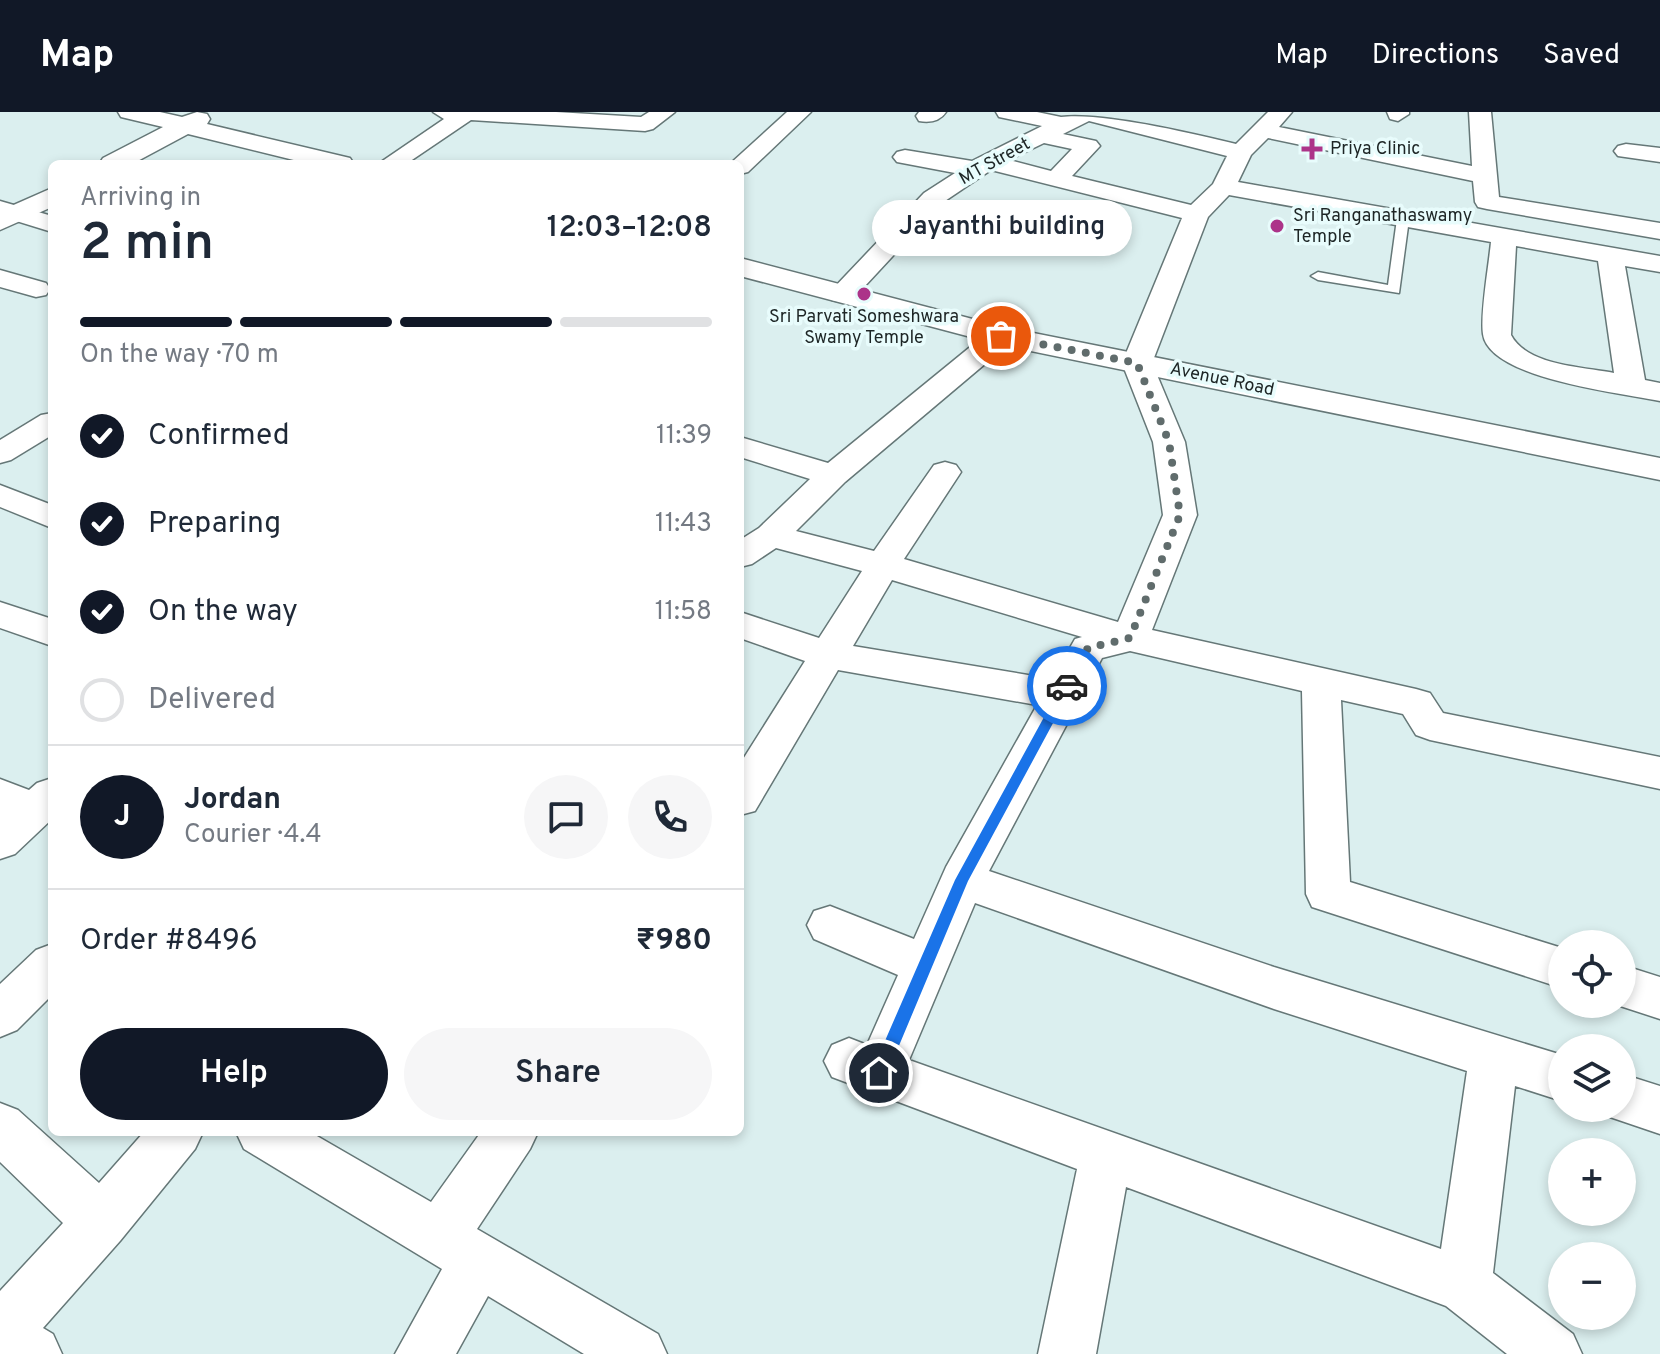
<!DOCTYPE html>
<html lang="en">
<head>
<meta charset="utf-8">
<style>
  body { margin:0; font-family:Overpass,sans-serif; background:#f6f6f7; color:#1f2937; height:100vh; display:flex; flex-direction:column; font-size:30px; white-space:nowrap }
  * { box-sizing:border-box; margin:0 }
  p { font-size:26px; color:#747a83 }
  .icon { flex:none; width:44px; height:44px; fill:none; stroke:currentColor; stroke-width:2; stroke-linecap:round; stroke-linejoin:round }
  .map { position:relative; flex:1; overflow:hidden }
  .panel { position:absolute; left:48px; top:48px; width:696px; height:976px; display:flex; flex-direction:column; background:#fff; border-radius:12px; box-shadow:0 4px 12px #0003 }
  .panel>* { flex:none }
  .buttons { position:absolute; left:1548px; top:818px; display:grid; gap:16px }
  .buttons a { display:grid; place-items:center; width:88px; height:88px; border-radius:50%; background:#fff; box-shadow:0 4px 12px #0003; font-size:40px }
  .pin { position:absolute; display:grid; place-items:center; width:68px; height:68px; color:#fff; margin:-34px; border:4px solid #fff; border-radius:50%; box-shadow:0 2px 8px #0007 }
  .courier { position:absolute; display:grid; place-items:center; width:80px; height:80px; margin:-40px; border:6px solid #1a73e8; border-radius:50%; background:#fff; color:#222; box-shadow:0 2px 10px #0007 }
  .bubble { position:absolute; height:56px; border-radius:28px; background:#fff; box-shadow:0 4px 12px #0003; font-size:26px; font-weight:600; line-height:56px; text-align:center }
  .summary em { font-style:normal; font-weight:600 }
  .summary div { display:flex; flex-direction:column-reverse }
  .summary { display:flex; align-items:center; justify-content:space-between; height:136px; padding:0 32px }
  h1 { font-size:52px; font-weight:600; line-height:60px }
  .bar { display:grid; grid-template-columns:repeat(4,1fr); gap:12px 8px; align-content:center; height:96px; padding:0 32px }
  .bar i { height:10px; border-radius:6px; background:#e0e1e3 }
  .bar .active { background:#111827 }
  .bar p { grid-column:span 4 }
  .line { display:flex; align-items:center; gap:20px; padding:0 32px; border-top:2px solid #e0e1e3 }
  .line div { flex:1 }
  .round { display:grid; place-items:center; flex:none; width:84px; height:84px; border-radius:42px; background:#f6f6f7 }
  ol { padding:0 32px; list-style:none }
  li { display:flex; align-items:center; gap:24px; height:88px }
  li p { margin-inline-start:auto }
  li .icon { padding:8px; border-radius:50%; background:#111827; color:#fff; stroke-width:4 }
  li:last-child { color:#747a83 }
  li i { width:44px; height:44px; border:4px solid #e0e1e3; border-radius:50% }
  .cta { display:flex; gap:16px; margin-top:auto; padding:16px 32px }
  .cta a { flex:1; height:92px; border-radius:48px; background:#111827; color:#fff; font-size:32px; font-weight:600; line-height:92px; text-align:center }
  .cta a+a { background:#f6f6f7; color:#1f2937 }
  header { display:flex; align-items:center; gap:48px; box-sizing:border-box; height:112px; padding:0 40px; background:#111827; color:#fff }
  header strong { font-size:38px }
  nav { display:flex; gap:44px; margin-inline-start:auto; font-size:28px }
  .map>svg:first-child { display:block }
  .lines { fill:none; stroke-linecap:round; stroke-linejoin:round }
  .service-casing { stroke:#657777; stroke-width:3 }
  .minor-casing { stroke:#657777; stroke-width:3 }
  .tertiary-casing { stroke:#657777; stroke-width:3 }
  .service { fill:#fff; fill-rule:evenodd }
  .minor { fill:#fff; fill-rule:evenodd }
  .tertiary { fill:#fff; fill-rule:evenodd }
  .route { fill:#1a73e8 }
  .done { stroke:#606c6c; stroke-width:8; stroke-dasharray:0 14.4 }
  .poi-dot { fill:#ac3489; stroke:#e8fcfc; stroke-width:3 }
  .labels { text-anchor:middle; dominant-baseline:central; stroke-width:7; stroke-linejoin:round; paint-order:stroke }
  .far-poi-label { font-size:18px; fill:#1d2525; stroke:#e8fcfc; text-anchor:start }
  .far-street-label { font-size:18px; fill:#1d2525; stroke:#e8fcfc }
</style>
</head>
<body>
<header>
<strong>Map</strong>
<nav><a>Map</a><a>Directions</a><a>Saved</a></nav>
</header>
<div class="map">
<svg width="1660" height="1242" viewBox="0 0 1660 1242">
  <rect width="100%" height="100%" fill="#dbefef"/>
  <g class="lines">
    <defs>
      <polygon id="service" points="1403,103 1409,107 1399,181 1318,168 1311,164 1318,160 1388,173 1397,107"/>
      <g id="minor">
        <polygon points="433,0 556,0 641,5 649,0 675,0 653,17 645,19 471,8 406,52 378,52 444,7"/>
        <polygon points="787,0 811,0 748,60 740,62 740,52 730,52 732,50"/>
        <path d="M 919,0 L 946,0 C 940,9 930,11 919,9 L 916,4 Z"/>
        <path d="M 996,0 L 1037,0 L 1061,5 C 1101,0 1191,21 1236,32 L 1268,0 L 1292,0 L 1279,15 L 1472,54 L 1469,0 L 1491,0 L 1499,85 L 1660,111 L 1660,127 L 1487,97 L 1478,95 L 1475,90 L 1473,69 L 1268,26 L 1251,43 L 1238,70 L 1660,144 L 1660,160 L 1625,154 L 1645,268 L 1660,271 L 1660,289 C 1622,281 1489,267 1483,222 C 1480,202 1489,152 1491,130 L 1229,83 L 1208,105 L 1152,251 L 1185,330 L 1197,403 L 1152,518 L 1416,577 L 1430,581 L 1443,601 L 1660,645 L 1660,677 L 1430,628 L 1416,623 L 1403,602 L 1341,588 L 1350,770 L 1562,836 L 1562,876 L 1312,795 L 1306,782 L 1302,579 L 1130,539 L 1102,546 L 989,759 L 1274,855 L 1562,943 L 1562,989 L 1515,974 L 1493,1161 L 1573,1222 L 1582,1242 L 1507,1242 L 1446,1194 L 1126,1075 L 1096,1242 L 1038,1242 L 1077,1057 L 832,965 L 824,949 L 832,933 L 849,926 L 867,933 L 898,863 L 814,827 L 807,813 L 814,799 L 830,794 L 914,827 L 946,755 L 1037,593 L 838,558 L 755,699 L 740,703 L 740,652 L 805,549 L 740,526 L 740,500 L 819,526 L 862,459 L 776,436 L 752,452 L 740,455 L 740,428 L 759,416 L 810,367 L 740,345 L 740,325 L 828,351 L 991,218 L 1001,215 L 1011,218 L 1015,224 L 1011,230 L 845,370 L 796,419 L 874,439 L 934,353 L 945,350 L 956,353 L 961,360 L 904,447 L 1118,510 L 1163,403 L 1153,330 L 1122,251 L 1182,106 L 991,58 L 942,91 L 852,188 L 842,190 L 832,188 L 828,182 L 924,81 L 955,61 L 897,50 L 893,45 L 897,40 L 905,38 L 972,49 L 1042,14 L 999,5 ZM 1089,9 L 1227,44 L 1213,72 L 1191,93 L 1072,64 L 1100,34 L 1096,29 L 1063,22 ZM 1044,31 L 1072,37 L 1051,59 L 1009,48 ZM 1516,134 L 1598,149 L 1614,261 C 1584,255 1527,254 1511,223 ZM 892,468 L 1082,525 L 1075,527 L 1052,567 L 853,534 ZM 975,791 L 1274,897 L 1467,959 L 1441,1137 L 909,948 Z"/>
        <polygon points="1387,0 1409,0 1409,2 1398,9 1390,7"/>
        <polygon points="1626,32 1660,36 1660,50 1618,44 1614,39 1618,34"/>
        <polygon points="0,89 52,104 52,120 0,104"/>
        <polygon points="0,158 46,171 50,177 46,183 36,185 0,175"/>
        <polygon points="52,301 52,323 11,348 0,351 0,328 41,303"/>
        <polygon points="0,373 52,393 52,416 0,395"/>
        <polygon points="0,490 52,507 52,534 0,516"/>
        <polygon points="52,666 52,707 15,742 0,747 0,667 29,678 37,671"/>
        <polygon points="52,832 52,883 17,918 0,925 0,872 36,838"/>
        <polygon points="1622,853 1660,865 1660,907 1614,892 1622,892"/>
        <polygon points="1622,962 1660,974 1660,1022 1604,1003 1601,996 1622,996"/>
        <polygon points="0,991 18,998 99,1071 144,1020 203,1020 195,1037 120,1129 43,1216 53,1222 62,1242 0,1242 0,1179 63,1111 0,1050"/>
        <polygon points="236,1020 310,1020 431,1090 481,1020 538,1020 530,1037 477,1117 658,1222 667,1242 584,1242 488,1184 456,1242 395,1242 442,1157 244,1037"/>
      </g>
      <g id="tertiary">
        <polygon points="118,0 160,0 182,5 197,0 207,2 210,7 207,12 350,46 354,52 310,52 188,22 132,52 99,52 103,46 163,15 121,5"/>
        <polygon points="52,76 52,95 0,118 0,99"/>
        <polygon points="740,146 1003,215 1660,346 1660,368 1001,233 740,164"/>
      </g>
    </defs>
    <!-- service casing -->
    <use href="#service" class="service-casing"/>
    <!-- minor casing -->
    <use href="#minor" class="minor-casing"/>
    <!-- tertiary casing -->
    <use href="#tertiary" class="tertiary-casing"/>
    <!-- service -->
    <use href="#service" class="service"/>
    <!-- minor -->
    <use href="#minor" class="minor"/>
    <!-- tertiary -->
    <use href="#tertiary" class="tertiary"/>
  </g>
  <!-- route -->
  <polygon class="route" points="1067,570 1073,574 968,769 885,967 873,967 871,961 955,768 1061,574"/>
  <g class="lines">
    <!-- done -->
    <polyline class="done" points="1001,224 1137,251 1169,330 1180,403 1130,526 1088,536 1067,574"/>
  </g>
  <!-- markers -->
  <g class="poi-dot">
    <path d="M1308 25h8v8h8v8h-8v8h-8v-8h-8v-8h8z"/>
    <circle cx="1277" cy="114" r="8"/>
    <circle cx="864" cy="182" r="8"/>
  </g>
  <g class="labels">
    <!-- far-poi labels -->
    <g class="far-poi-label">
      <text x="1330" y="37">Priya Clinic</text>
      <text x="1293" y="104">Sri Ranganathaswamy<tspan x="1293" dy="21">Temple</tspan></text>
      <text x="864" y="205" text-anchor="middle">Sri Parvati Someshwara<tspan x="864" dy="21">Swamy Temple</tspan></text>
    </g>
    <!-- far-street labels -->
    <g class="far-street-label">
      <text transform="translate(995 50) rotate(-29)">MT Street</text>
      <text transform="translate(1222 268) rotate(12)">Avenue Road</text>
    </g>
  </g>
</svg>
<div class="buttons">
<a><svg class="icon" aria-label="locate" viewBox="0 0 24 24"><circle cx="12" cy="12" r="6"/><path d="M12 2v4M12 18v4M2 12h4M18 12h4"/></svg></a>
<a><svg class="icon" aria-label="layers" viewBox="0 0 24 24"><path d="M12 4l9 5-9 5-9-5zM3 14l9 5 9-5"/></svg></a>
<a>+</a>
<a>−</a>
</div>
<div class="pin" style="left:1001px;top:224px;background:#ea580c"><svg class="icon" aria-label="bag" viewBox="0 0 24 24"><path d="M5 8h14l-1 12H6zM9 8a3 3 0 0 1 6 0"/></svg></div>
<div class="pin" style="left:879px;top:961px;background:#1f2937"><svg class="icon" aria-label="home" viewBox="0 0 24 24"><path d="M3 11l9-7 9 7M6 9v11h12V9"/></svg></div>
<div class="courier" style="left:1067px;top:574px"><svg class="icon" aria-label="car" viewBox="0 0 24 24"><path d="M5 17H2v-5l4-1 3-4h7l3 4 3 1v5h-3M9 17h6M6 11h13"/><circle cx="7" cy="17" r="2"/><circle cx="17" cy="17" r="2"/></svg></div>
<div class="bubble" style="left:872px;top:88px;width:260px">Jayanthi building</div>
<section class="panel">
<div class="summary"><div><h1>2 min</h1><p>Arriving in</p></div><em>12:03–12:08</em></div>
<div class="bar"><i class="active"></i><i class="active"></i><i class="active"></i><i></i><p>On the way · 70 m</p></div>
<ol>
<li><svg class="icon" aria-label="check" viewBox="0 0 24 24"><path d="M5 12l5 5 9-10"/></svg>Confirmed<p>11:39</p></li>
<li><svg class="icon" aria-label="check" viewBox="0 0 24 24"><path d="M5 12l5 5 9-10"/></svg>Preparing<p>11:43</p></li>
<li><svg class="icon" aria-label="check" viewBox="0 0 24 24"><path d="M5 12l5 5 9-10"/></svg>On the way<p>11:58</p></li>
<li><i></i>Delivered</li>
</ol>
<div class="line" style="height:144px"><b class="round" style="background:#111827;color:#fff">J</b><div><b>Jordan</b><p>Courier · 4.4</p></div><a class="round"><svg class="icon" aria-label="chat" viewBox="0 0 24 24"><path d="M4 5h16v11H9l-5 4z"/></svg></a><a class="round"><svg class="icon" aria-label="phone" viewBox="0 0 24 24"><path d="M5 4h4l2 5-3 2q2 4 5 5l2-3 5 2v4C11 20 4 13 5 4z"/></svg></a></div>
<div class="line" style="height:104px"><div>Order #8496</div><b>₹980</b></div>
<div class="cta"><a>Help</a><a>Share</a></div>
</section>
</div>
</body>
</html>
